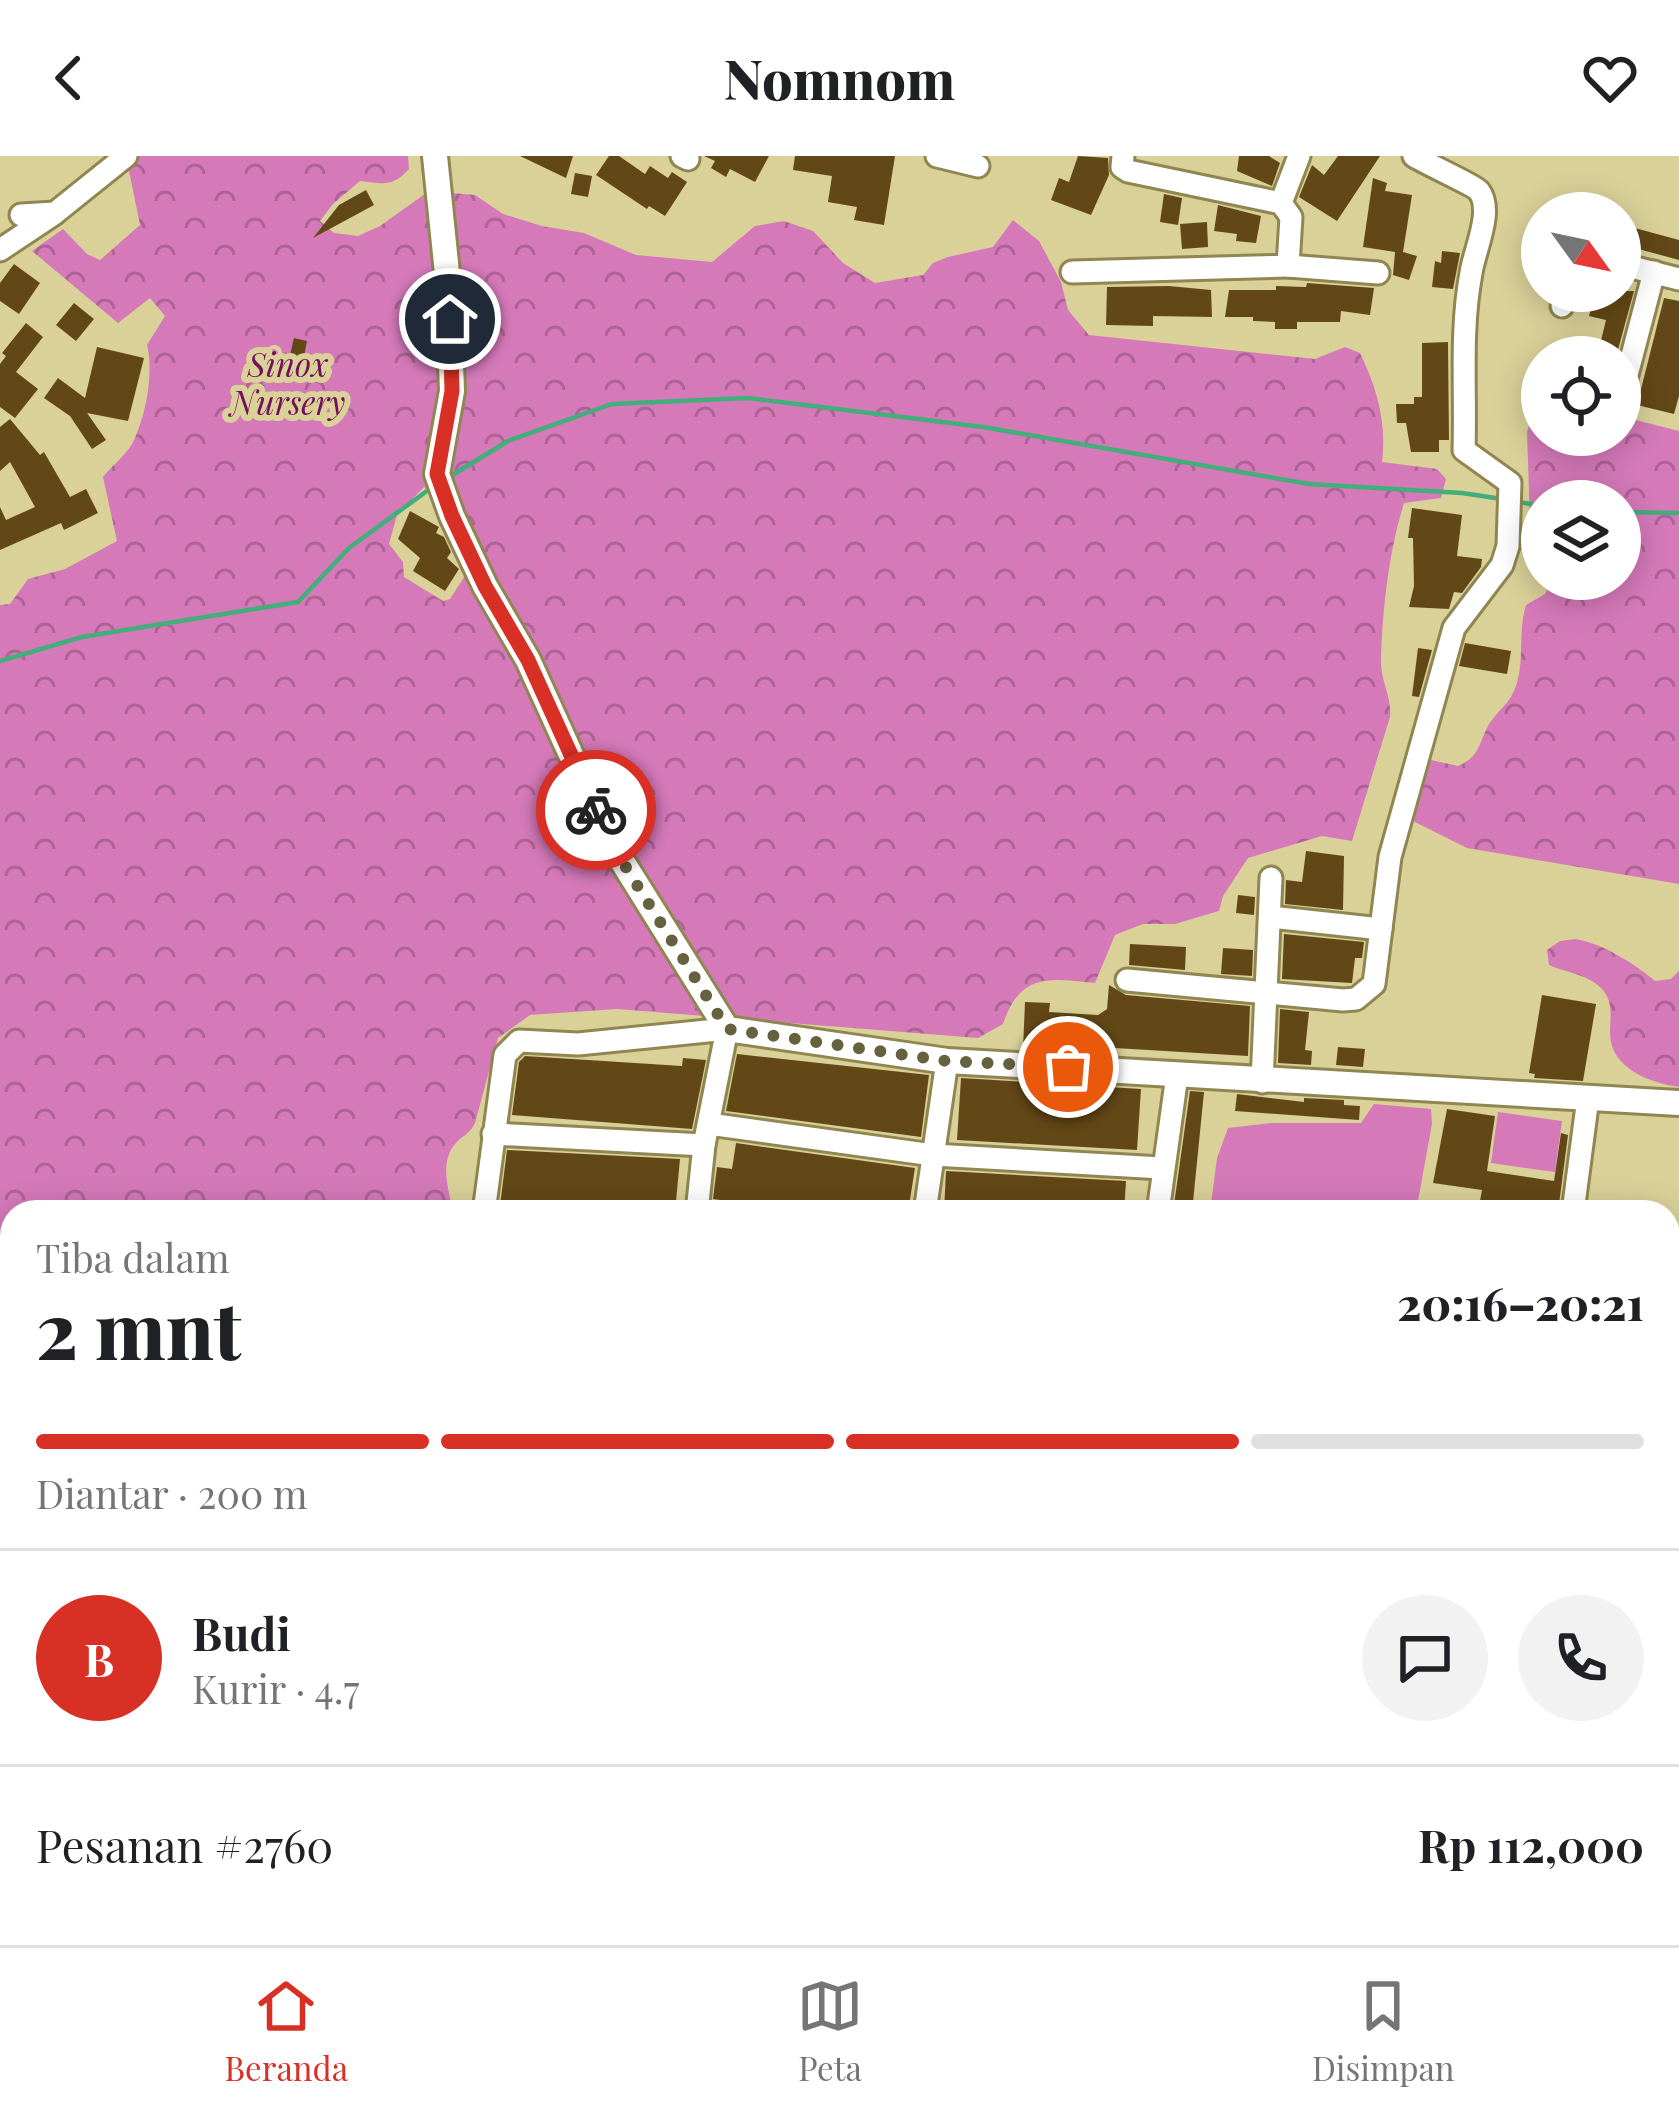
<!DOCTYPE html>
<html lang="id">
<head>
<meta charset="utf-8">
<style>
  body { margin:0; font-family:"Playfair Display",serif; background:#f2f2f2; color:#202124; height:100vh; display:flex; flex-direction:column; font-size:45px; white-space:nowrap }
  * { box-sizing:border-box; margin:0 }
  p { font-size:39px; color:#757577 }
  .icon { flex:none; width:66px; height:66px; fill:none; stroke:currentColor; stroke-width:2; stroke-linecap:round; stroke-linejoin:round }
  .map { position:relative; flex:1; overflow:hidden }
  .side { position:absolute; left:0px; top:1044px; width:1680px; height:747px; display:flex; flex-direction:column; background:#fff; border-radius:36px 36px 0 0; box-shadow:0 6px 30px #0003 }
  .side>* { flex:none }
  .needle { width:78px; rotate:123deg }
  .buttons { position:absolute; left:1521px; top:36px; display:grid; gap:24px }
  .buttons a { display:grid; place-items:center; width:120px; height:120px; border-radius:50%; background:#fff; box-shadow:0 6px 30px #0003; font-size:60px }
  .pin { position:absolute; display:grid; place-items:center; width:102px; height:102px; color:#fff; margin:-51px; border:6px solid #fff; border-radius:50%; box-shadow:0 3px 12px #0007 }
  .courier { position:absolute; display:grid; place-items:center; width:120px; height:120px; margin:-60px; border:9px solid #d93025; border-radius:50%; background:#fff; color:#222; box-shadow:0 3px 15px #0007 }
  .head em { font-style:normal; font-weight:800 }
  .head div { display:flex; flex-direction:column-reverse }
  .head { display:flex; align-items:center; justify-content:space-between; height:204px; padding:0 36px }
  h1 { font-size:78px; font-weight:800; line-height:90px }
  .bar { display:grid; grid-template-columns:repeat(4,1fr); gap:18px 12px; align-content:center; height:144px; padding:0 36px }
  .bar i { height:15px; border-radius:9px; background:#e0e0e0 }
  .bar .selected { background:#d93025 }
  .bar p { grid-column:span 4 }
  .line { display:flex; align-items:center; gap:30px; padding:0 36px; border-top:3px solid #e0e0e0 }
  .line div { flex:1 }
  .round { display:grid; place-items:center; flex:none; width:126px; height:126px; border-radius:63px; background:#f2f2f2 }
  header { display:flex; justify-content:space-between; align-items:center; height:156px; padding:0 36px; background:#fff; font-size:54px; font-weight:800 }
  .tab-bar { display:flex; justify-content:space-around; align-items:center; height:168px; border-top:3px solid #e0e0e0; background:#fff; font-size:33px; color:#757577 }
  .tab-bar a { display:grid; justify-items:center; gap:6px }
  .tab-bar .selected { color:#d93025 }
  .map>svg:first-child { display:block }
  .grass { fill:#d579b9 }
  .forest { fill:url(#forest-crowns); fill-rule:evenodd }
  .water { fill:url(#water-ripples) }
  .lines { fill:none; stroke-linecap:round; stroke-linejoin:round }
  .stream { stroke:#41af7a; stroke-width:4.5 }
  .building { fill:#634817 }
  .minor-casing { stroke:#908651; stroke-width:27 }
  .tertiary-casing { stroke:#908651; stroke-width:30 }
  .minor { stroke:#fff; stroke-width:21 }
  .tertiary { stroke:#fff; stroke-width:24 }
  .done { stroke:#66613f; stroke-width:12; stroke-dasharray:0 21.6 }
  .route { stroke:#d93025; stroke-width:15 }
  .labels { text-anchor:middle; dominant-baseline:central; stroke-width:12; stroke-linejoin:round; paint-order:stroke }
  .park-label { font-size:33px; font-style:italic; fill:#72105c; stroke:#dad199 }
</style>
</head>
<body>
<header><svg class="icon" aria-label="back" viewBox="0 0 24 24"><path d="M15 5l-7 7 7 7"/></svg>Nomnom<svg class="icon" aria-label="heart" viewBox="0 0 24 24"><path d="M12 20l-8-8c-3-5 5-10 8-4 3-6 11-1 8 4z"/></svg></header>
<div class="map">
<svg width="1679" height="1789" viewBox="0 0 1679 1789">
  <defs>
    <pattern id="forest-crowns" width="20" height="18" patternUnits="userSpaceOnUse" patternTransform="scale(3)"><rect width="20" height="18" fill="#d579b9"/><path d="M2 6a3 3 0 1 1 6 0M12 15a3 3 0 1 1 6 0" fill="none" stroke="#ad6395"/></pattern>
    <pattern id="water-ripples" width="26" height="14" patternUnits="userSpaceOnUse" patternTransform="scale(3)"><rect width="26" height="14" fill="#41af7a"/><path d="M2 4q2-2 4 0t4 0M15 11q2-2 4 0t4 0" fill="none" stroke="#368e62"/></pattern>
  </defs>
  <rect width="100%" height="100%" fill="#dad199"/>
  <!-- grass -->
  <g class="grass">
    <polygon points="1374,948 1431,953 1432,968 1416,1056 1210,1056 1217,1002 1228,972 1271,967 1361,967"/>
    <polygon points="1498,956 1562,965 1555,1016 1491,1007"/>
  </g>
  <!-- forest -->
  <g class="forest">
    <path d="M 126,0 L 408,0 L 409,13 C 393,31 383,28 360,25 L 333,48 L 320,65 L 334,77 L 358,80 L 380,70 L 429,35 L 475,39 L 503,58 L 542,70 L 584,77 L 636,99 L 712,106 L 755,70 L 784,65 L 813,75 L 843,107 L 875,127 L 923,119 L 933,107 L 948,101 L 993,91 L 1013,64 L 1039,85 L 1061,126 L 1068,154 L 1089,179 L 1315,203 L 1345,191 L 1360,197 C 1377,232 1387,267 1382,306 L 1437,313 L 1446,323 L 1441,342 L 1404,347 C 1389,394 1382,456 1381,506 C 1381,526 1392,541 1390,561 L 1352,685 L 1322,680 L 1248,702 L 1223,740 L 1219,755 L 1175,768 L 1143,768 L 1115,779 L 1095,827 C 1048,822 1020,817 1003,868 L 978,882 L 617,853 L 530,859 L 498,882 L 475,967 C 469,979 463,979 455,988 C 439,1007 449,1034 453,1056 L 12,1056 L 12,1115 L 0,1116 L 0,449 L 10,448 L 28,423 L 65,413 L 117,385 L 103,321 C 112,309 129,297 134,284 C 146,258 154,216 147,189 L 165,160 L 150,142 L 118,167 L 32,95 L 63,73 L 87,98 L 100,104 L 140,69 ZM 424,331 L 434,341 L 470,412 L 450,443 L 443,445 L 404,421 L 403,406 L 389,388 L 397,359 Z"/>
    <path d="M 1542,257 L 1542,279 L 1620,279 L 1620,260 L 1679,275 L 1679,728 L 1467,692 L 1411,664 L 1431,604 L 1458,610 C 1477,602 1478,592 1486,574 C 1492,559 1508,550 1514,535 C 1526,507 1517,479 1526,449 L 1545,438 L 1552,423 L 1620,423 L 1620,345 L 1542,345 L 1542,367 L 1530,364 L 1527,276 L 1530,267 Z"/>
    <path d="M 1575,783 C 1602,787 1635,808 1655,825 L 1671,823 L 1679,815 L 1679,931 C 1650,927 1610,912 1610,877 C 1610,861 1614,845 1601,832 C 1587,818 1567,817 1549,809 L 1547,794 L 1560,785 Z"/>
    <polygon points="1668,1145 1679,1146 1679,1349 1668,1348"/>
    <polygon points="12,1601 12,1717 2,1723 12,1757 12,1779 23,1779 43,1789 0,1789 0,1780 9,1772 0,1739 0,1605"/>
    <polygon points="1668,1667 1679,1669 1679,1740 1668,1725"/>
    <polygon points="245,1779 326,1779 318,1789 256,1789"/>
    <polygon points="379,1779 1473,1779 1475,1789 396,1789"/>
  </g>
  <!-- water -->
  <polygon class="water" points="23,1779 245,1779 256,1789 43,1789"/>
  <g class="lines">
    <!-- stream -->
    <g class="stream">
      <polyline points="446,323 508,285 612,248 748,242 983,271 1309,328 1462,337 1502,343"/>
      <polyline points="1519,346 1542,350"/>
      <polyline points="1620,356 1679,357"/>
      <polyline points="0,505 82,481 298,446 349,392 431,332"/>
      <polyline points="0,1400 12,1394"/>
      <polyline points="1668,1730 1679,1736"/>
      <polyline points="1414,1779 1439,1789"/>
      <polyline points="1453,1789 1465,1779"/>
    </g>
  </g>
  <!-- building -->
  <g class="building">
    <polygon points="520,0 573,0 566,22"/>
    <polygon points="609,0 619,0 645,18 650,10 668,22 672,16 687,26 665,60 649,50 647,53 596,19"/>
    <polygon points="704,0 769,0 755,26 730,13 726,21 711,12 715,5"/>
    <polygon points="795,0 895,0 884,69 854,64 857,51 828,46 832,20 793,14"/>
    <polygon points="1078,0 1108,2 1109,19 1091,59 1051,44 1059,22 1069,26"/>
    <polygon points="1239,0 1269,0 1280,7 1272,30 1237,15"/>
    <polygon points="1338,0 1380,0 1337,65 1299,41 1312,9 1324,19"/>
    <polygon points="575,17 592,20 588,41 571,38"/>
    <polygon points="1373,22 1387,27 1385,35 1412,39 1403,96 1417,100 1409,124 1393,119 1395,96 1363,91"/>
    <polygon points="366,34 374,49 313,82 339,49"/>
    <polygon points="1164,38 1182,42 1178,69 1160,66"/>
    <polygon points="1218,49 1261,60 1256,87 1236,85 1237,78 1214,75"/>
    <polygon points="1207,66 1208,91 1182,93 1180,68"/>
    <polygon points="1620,68 1679,84 1679,104 1620,88"/>
    <polygon points="1442,95 1460,97 1453,133 1432,131 1435,105 1441,107"/>
    <polygon points="14,108 40,127 19,158 0,145 0,127"/>
    <polygon points="1307,127 1374,132 1370,159 1341,155 1340,166 1297,166 1297,173 1275,173 1275,166 1253,165 1253,161 1225,161 1229,134 1276,134 1276,130 1306,131"/>
    <polygon points="1169,130 1211,134 1212,161 1153,160 1153,170 1106,169 1107,131"/>
    <polygon points="1596,135 1634,135 1616,201 1597,201 1606,164 1589,160"/>
    <polygon points="1664,142 1679,145 1679,240 1674,258 1637,249"/>
    <polygon points="74,147 94,163 76,185 56,169"/>
    <polygon points="26,167 43,181 16,216 38,233 15,262 0,251 0,208 6,200 2,197"/>
    <polygon points="294,182 307,185 302,211 288,208"/>
    <polygon points="1448,186 1449,284 1439,284 1439,296 1411,296 1406,267 1397,267 1396,248 1414,248 1414,241 1422,241 1422,187"/>
    <polygon points="97,191 144,202 128,265 87,257 106,284 92,293 70,260 44,242 58,222 85,242"/>
    <polygon points="10,263 40,299 44,296 70,341 86,333 98,357 64,374 61,367 0,394 0,351 6,364 35,351 10,306 0,315 0,271"/>
    <polygon points="1412,352 1462,359 1457,400 1482,403 1481,411 1462,437 1454,436 1449,453 1409,451 1414,430 1413,382 1408,382"/>
    <polygon points="410,355 439,371 436,377 444,381 451,396 447,402 459,413 445,435 413,415 420,402 398,383"/>
    <polygon points="1465,487 1511,495 1507,518 1459,510"/>
    <polygon points="1418,492 1432,494 1419,541 1412,540"/>
    <polygon points="1306,695 1344,700 1343,754 1285,748 1286,724 1302,726"/>
    <polygon points="1238,739 1255,741 1254,759 1236,757"/>
    <polygon points="1284,778 1364,786 1362,802 1355,802 1352,827 1282,823"/>
    <polygon points="1130,788 1186,791 1185,814 1129,809"/>
    <polygon points="1223,792 1253,794 1252,820 1221,818"/>
    <polygon points="1109,829 1126,839 1250,850 1248,900 1048,888 1048,894 1023,893 1025,846 1050,847 1049,856 1098,859 1107,853"/>
    <polygon points="1542,839 1596,848 1583,925 1534,922 1535,918 1529,917"/>
    <polygon points="1280,853 1309,856 1305,894 1312,895 1311,909 1278,907"/>
    <polygon points="1338,891 1365,893 1363,911 1336,909"/>
    <polygon points="737,898 929,919 921,981 726,955"/>
    <polygon points="525,900 682,910 683,902 706,904 692,973 512,959 519,906"/>
    <polygon points="961,922 1141,933 1137,994 957,984"/>
    <polygon points="1190,935 1204,936 1192,1056 1173,1056"/>
    <polygon points="1237,938 1304,946 1304,942 1344,944 1344,949 1360,950 1359,964 1235,955"/>
    <polygon points="1447,953 1495,960 1487,1015 1554,1025 1561,977 1568,979 1558,1056 1480,1045 1482,1034 1433,1027"/>
    <polygon points="736,987 915,1012 908,1056 812,1056 713,1043 717,1011 732,1013"/>
    <polygon points="507,994 680,1003 675,1056 585,1056 500,1050"/>
    <polygon points="946,1015 1126,1025 1124,1056 944,1056"/>
  </g>
  <g class="lines">
    <defs>
      <g id="minor">
        <polyline points="682,0 688,3"/>
        <polyline points="937,0 978,10"/>
        <polyline points="1281,47 1299,0"/>
        <polyline points="21,59 55,57 126,0"/>
        <polyline points="0,94 54,58"/>
        <polyline points="1620,108 1679,123"/>
        <polyline points="1288,110 1378,117"/>
        <polyline points="1072,116 1288,110 1291,61 1281,47 1128,15 1122,11 1123,0"/>
        <polyline points="1562,150 1566,135"/>
        <polyline points="1622,238 1654,116"/>
        <polyline points="1270,761 1381,773"/>
        <path d="M 1127,824 L 1343,844 L 1356,843 L 1374,828 L 1390,701 L 1454,472 L 1502,409 L 1508,390 L 1510,327 L 1464,294 C 1466,234 1460,176 1471,117 C 1474,95 1494,55 1479,35 C 1475,30 1425,7 1414,0"/>
        <polyline points="1262,926 1271,722"/>
        <polyline points="709,968 933,999 1162,1012"/>
        <polyline points="493,978 704,989"/>
        <polyline points="484,1056 505,899 519,885 578,888 727,873 704,989 697,1056"/>
        <polyline points="925,1056 947,905"/>
        <polyline points="1158,1056 1177,919"/>
        <polyline points="1573,1056 1588,942"/>
        <polyline points="1668,1400 1679,1402"/>
        <polyline points="1668,1484 1679,1486"/>
      </g>
      <polyline id="tertiary" points="435,0 448,127 452,235 437,318 452,360 485,430 528,504 612,689 727,873 947,905 1679,947"/>
    </defs>
    <!-- minor casing -->
    <use href="#minor" class="minor-casing"/>
    <!-- tertiary casing -->
    <use href="#tertiary" class="tertiary-casing"/>
    <!-- minor -->
    <use href="#minor" class="minor"/>
    <!-- tertiary -->
    <use href="#tertiary" class="tertiary"/>
  </g>
  <g class="lines">
    <!-- done -->
    <polyline class="done" points="596,654 612,689 727,873 947,905 1068,911"/>
    <!-- route -->
    <polyline class="route" points="450,163 452,235 437,318 452,360 485,430 528,504 596,654"/>
  </g>
  <g class="labels">
    <!-- park labels -->
    <g class="park-label">
      <text x="288" y="207">Sinox<tspan x="288" dy="38">Nursery</tspan></text>
    </g>
  </g>
</svg>
<div class="buttons">
<a><svg class="needle" viewBox="-14 -14 28 28"><path d="M0-13l5 13h-10z" fill="#e53935"/><path d="M0 13l5-13h-10z" fill="#757577"/></svg></a>
<a><svg class="icon" aria-label="locate" viewBox="0 0 24 24"><circle cx="12" cy="12" r="6"/><path d="M12 2v4M12 18v4M2 12h4M18 12h4"/></svg></a>
<a><svg class="icon" aria-label="layers" viewBox="0 0 24 24"><path d="M12 4l9 5-9 5-9-5zM3 14l9 5 9-5"/></svg></a>
</div>
<div class="pin" style="left:1068px;top:911px;background:#ea580c"><svg class="icon" aria-label="bag" viewBox="0 0 24 24"><path d="M5 8h14l-1 12H6zM9 8a3 3 0 0 1 6 0"/></svg></div>
<div class="pin" style="left:450px;top:163px;background:#1f2937"><svg class="icon" aria-label="home" viewBox="0 0 24 24"><path d="M3 11l9-7 9 7M6 9v11h12V9"/></svg></div>
<div class="courier" style="left:596px;top:654px"><svg class="icon" aria-label="bike" viewBox="0 0 24 24"><circle cx="6" cy="16" r="4"/><circle cx="18" cy="16" r="4"/><path d="M6 16l4-8h5l3 8M10 8l3 8H6M13 5h3"/></svg></div>
<section class="side">
<div class="head"><div><h1>2 mnt</h1><p>Tiba dalam</p></div><em>20:16–20:21</em></div>
<div class="bar"><i class="selected"></i><i class="selected"></i><i class="selected"></i><i></i><p>Diantar · 200 m</p></div>
<div class="line" style="height:216px"><b class="round" style="background:#d93025;color:#fff">B</b><div><b>Budi</b><p>Kurir · 4.7</p></div><a class="round"><svg class="icon" aria-label="chat" viewBox="0 0 24 24"><path d="M4 5h16v11H9l-5 4z"/></svg></a><a class="round"><svg class="icon" aria-label="phone" viewBox="0 0 24 24"><path d="M5 4h4l2 5-3 2q2 4 5 5l2-3 5 2v4C11 20 4 13 5 4z"/></svg></a></div>
<div class="line" style="height:156px"><div>Pesanan #2760</div><b>Rp 112,000</b></div>
</section>
</div>
<nav class="tab-bar">
<a class="selected"><svg class="icon" aria-label="home" viewBox="0 0 24 24"><path d="M3 11l9-7 9 7M6 9v11h12V9"/></svg>Beranda</a>
<a><svg class="icon" aria-label="map" viewBox="0 0 24 24"><path d="M3 6l6-2 6 2 6-2v14l-6 2-6-2-6 2zM9 4v14M15 6v14"/></svg>Peta</a>
<a><svg class="icon" aria-label="saved" viewBox="0 0 24 24"><path d="M7 4h10v16l-5-4-5 4z"/></svg>Disimpan</a>
</nav>
</body>
</html>
